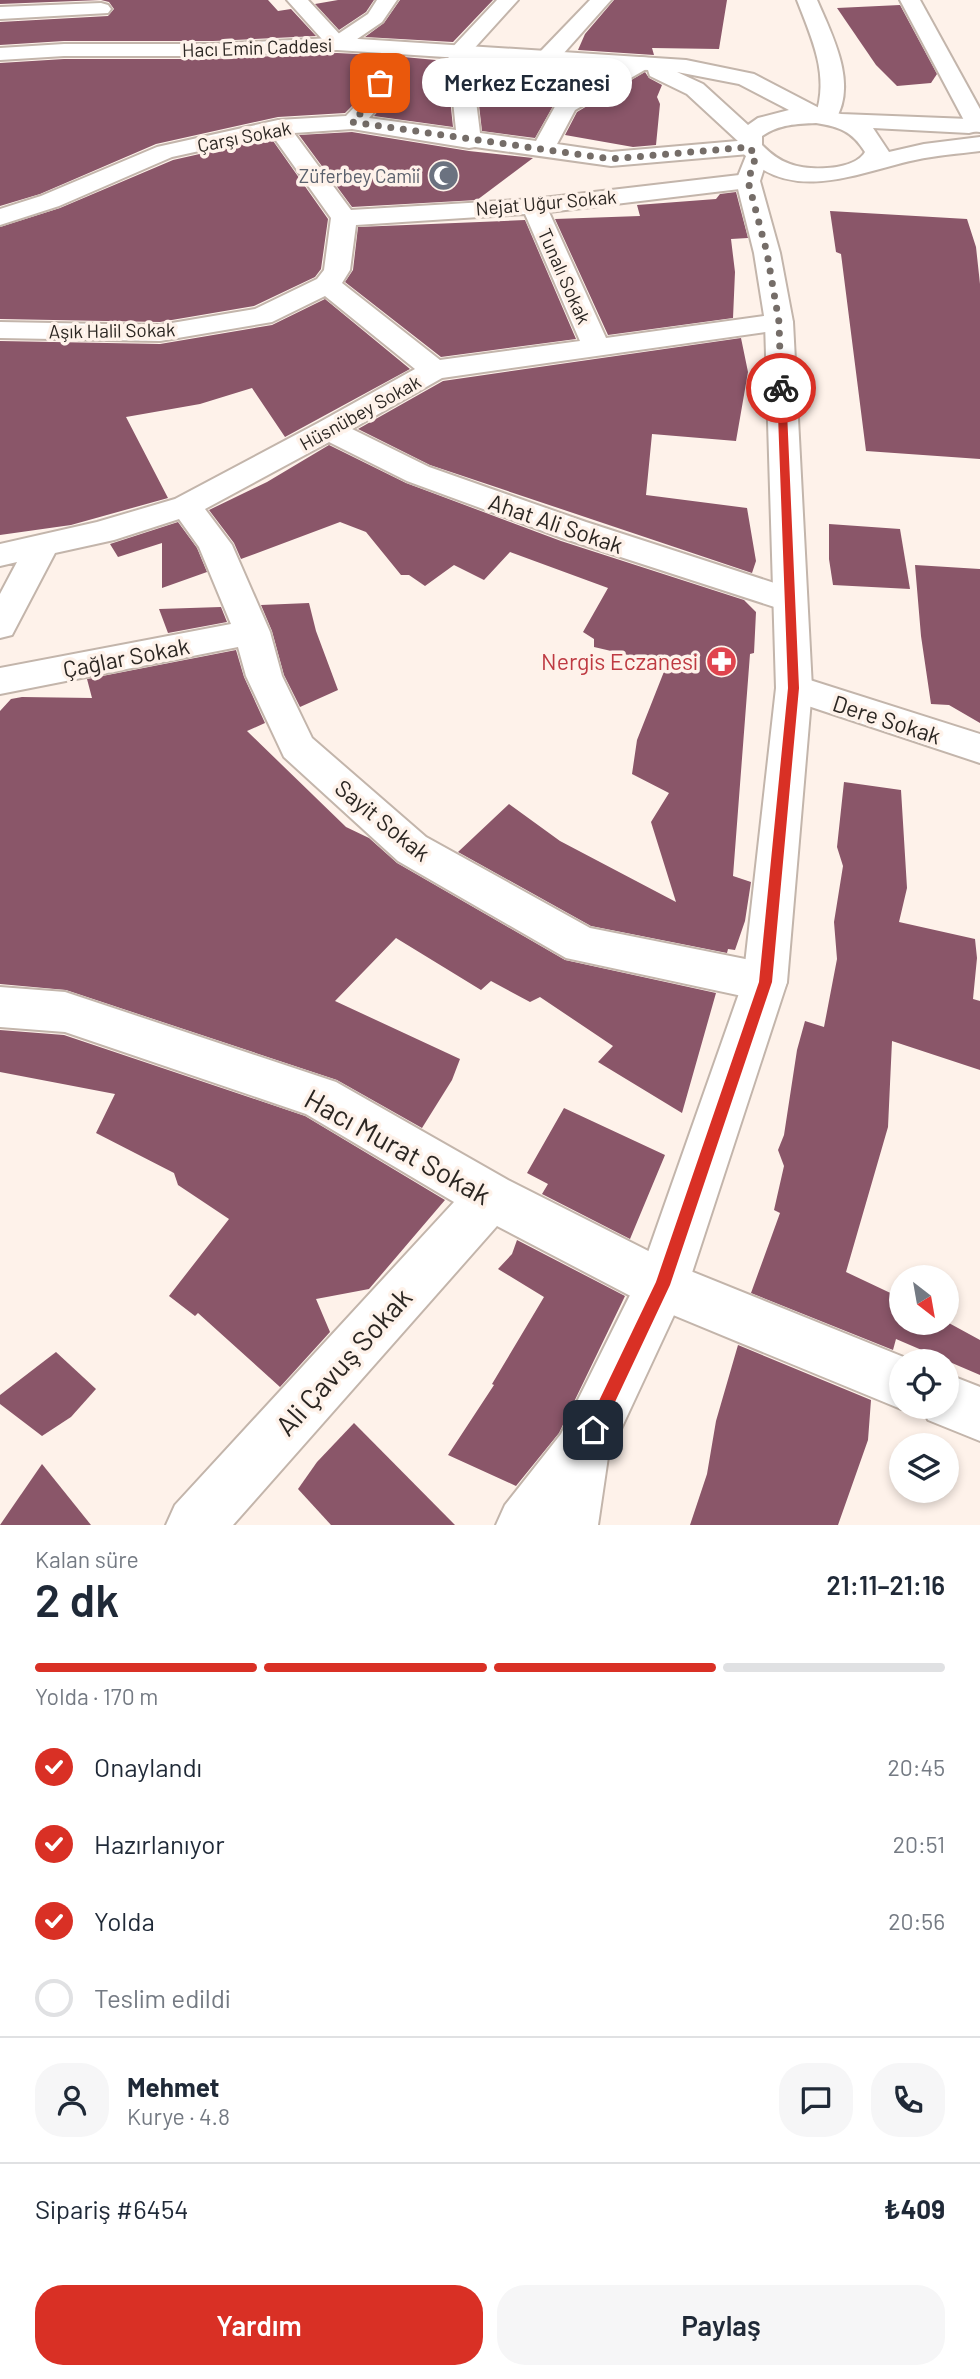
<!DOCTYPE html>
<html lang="tr">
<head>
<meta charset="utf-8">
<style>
  body { margin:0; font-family:Barlow,sans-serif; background:#f6f6f7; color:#1f2937; height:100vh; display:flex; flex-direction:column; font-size:26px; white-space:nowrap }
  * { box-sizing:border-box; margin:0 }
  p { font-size:23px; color:#747a83 }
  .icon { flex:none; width:38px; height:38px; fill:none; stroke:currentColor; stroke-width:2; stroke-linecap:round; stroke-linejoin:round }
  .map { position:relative; height:1525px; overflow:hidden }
  .drawer { display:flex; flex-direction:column; background:#fff; flex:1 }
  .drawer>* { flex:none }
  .needle { width:46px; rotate:149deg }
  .controls { position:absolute; left:889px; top:1265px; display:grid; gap:14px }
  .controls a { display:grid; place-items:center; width:70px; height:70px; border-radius:50%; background:#fff; box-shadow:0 4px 10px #0003; font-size:35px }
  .pin { position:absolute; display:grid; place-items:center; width:60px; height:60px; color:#fff; margin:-30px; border-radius:14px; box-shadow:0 4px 10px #0006 }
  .courier { position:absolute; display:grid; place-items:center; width:70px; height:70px; margin:-35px; border:5px solid #d93025; border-radius:50%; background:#fff; color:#222; box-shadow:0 2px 9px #0007 }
  .bubble { position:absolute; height:49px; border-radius:24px; background:#fff; box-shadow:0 4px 10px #0003; font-size:23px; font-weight:600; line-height:49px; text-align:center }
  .head em { font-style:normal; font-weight:600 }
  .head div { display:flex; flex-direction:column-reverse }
  .head { display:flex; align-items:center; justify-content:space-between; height:119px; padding:0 35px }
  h1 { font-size:46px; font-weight:600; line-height:52px }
  .bar { display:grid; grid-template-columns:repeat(4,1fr); gap:10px 7px; align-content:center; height:84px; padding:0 35px }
  .bar i { height:9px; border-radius:5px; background:#e0e1e3 }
  .bar .on { background:#d93025 }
  .bar p { grid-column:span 4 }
  .line { display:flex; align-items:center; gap:18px; padding:0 35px; border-top:2px solid #e0e1e3 }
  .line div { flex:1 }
  .round { display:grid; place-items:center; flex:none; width:74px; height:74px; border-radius:28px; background:#f6f6f7 }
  ol { padding:0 35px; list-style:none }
  li { display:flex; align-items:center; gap:21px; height:77px }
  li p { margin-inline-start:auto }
  li .icon { padding:7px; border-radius:50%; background:#d93025; color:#fff; stroke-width:4 }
  li:last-child { color:#747a83 }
  li i { width:38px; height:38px; border:4px solid #e0e1e3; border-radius:50% }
  .primary-button { display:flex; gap:14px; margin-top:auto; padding:14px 35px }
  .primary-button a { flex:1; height:80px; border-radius:28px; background:#d93025; color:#fff; font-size:28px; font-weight:600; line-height:80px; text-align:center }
  .primary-button a+a { background:#f6f6f7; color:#1f2937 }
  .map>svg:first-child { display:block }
  .building { fill:#8a5669 }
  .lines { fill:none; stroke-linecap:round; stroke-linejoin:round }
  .minor-casing { stroke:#c3b5ab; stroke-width:4 }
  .tertiary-casing { stroke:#c3b5ab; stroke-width:4 }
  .secondary-casing { stroke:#c3b5ab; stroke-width:4 }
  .minor { fill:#fff; fill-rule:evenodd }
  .tertiary { fill:#fff; fill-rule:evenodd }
  .secondary { fill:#fff; fill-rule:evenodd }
  .route { fill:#d93025 }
  .done { stroke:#756d68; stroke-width:7; stroke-dasharray:0 12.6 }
  .labels { text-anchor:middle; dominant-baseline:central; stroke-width:7; stroke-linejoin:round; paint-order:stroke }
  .far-street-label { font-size:19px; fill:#2b2622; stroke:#fef2ea }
  .far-worship-label { font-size:19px; fill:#5b616d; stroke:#fef2ea; text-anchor:end }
  .street-label { font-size:23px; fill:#2b2622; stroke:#fef2ea }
  .health-label { font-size:23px; fill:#be3a42; stroke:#fef2ea; text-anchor:end }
  .near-street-label { font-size:28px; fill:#2b2622; stroke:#fef2ea }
</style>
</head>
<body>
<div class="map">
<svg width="980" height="1525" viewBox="0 0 980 1525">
  <rect width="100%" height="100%" fill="#fef2ea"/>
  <!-- building -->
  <g class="building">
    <polygon points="0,0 268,0 278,11 291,9 316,36 213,41 64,41 0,45 0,22 108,16 114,9 109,2 101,0 0,4"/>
    <polygon points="338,0 374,0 366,12 339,30 315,4"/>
    <polygon points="400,0 493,0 453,42 365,37 384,23"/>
    <polygon points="614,0 727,0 719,49 652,48 654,55 578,50 585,34"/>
    <polygon points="900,5 937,74 931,83 897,86 876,65 837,8"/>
    <polygon points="337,53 377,55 361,97 345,113 278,117 156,144 40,194 0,206 0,63 64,59 213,59"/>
    <polygon points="404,57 446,61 453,127 374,116 386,102"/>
    <polygon points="474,62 571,68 610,70 557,99 535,138 482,131"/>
    <polygon points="645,72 649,78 662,85 657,97 660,104 656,145 633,147 565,135 577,112"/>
    <polygon points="352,132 469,151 533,158 477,200 352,207 299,135"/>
    <polygon points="271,138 328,219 321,269 315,277 254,306 160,322 0,319 0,227 60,208 173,160"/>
    <polygon points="736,192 748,238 731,239 735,272 733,318 608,335 555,219 640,216 637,205 716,199 720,194"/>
    <polygon points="830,211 967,219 976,247 980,284 980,459 866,451 841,254 836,252"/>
    <polygon points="525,220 576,339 441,357 345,282 353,270 358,227"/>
    <polygon points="325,299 410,369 285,437 252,388 200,404 126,417 168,498 71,525 0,535 0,341 160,344 272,325"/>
    <polygon points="741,338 748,372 736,441 652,434 646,495 747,508 756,561 752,573 430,465 358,429 443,381"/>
    <polygon points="329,445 406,483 561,541 744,600 756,612 754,653 750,654 733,876 751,882 745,921 735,950 728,949 727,953 591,926 458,852 509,804 560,841 676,902 651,822 669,793 632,774 637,740 667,664 594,647 594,639 583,632 608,588 510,552 484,580 454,565 425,586 409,575 401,575 366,532 340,522 241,559 234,543 209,510 267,482"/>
    <polygon points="178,522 197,548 207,572 162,588 162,543 118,557 110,544"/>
    <polygon points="829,524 900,529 910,589 833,585 829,559"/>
    <polygon points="915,565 980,569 980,723 949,705 931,704 921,636"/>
    <polygon points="309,603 316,631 338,690 300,707 284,675 272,631 261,605"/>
    <polygon points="221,607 227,622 168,633 159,609"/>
    <polygon points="236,650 244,677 265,723 247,731 346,827 369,838 397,863 565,960 716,993 682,1113 598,1062 613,1046 540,997 530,1002 491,981 481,990 396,938 335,1001 460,1059 452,1080 422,1128 337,1080 66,990 0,984 0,711 11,699 22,697 92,698 87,679"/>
    <polygon points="844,782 901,790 907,888 899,922 975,939 977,958 973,999 980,1001 980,1070 892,1041 888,1127 846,1272 901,1298 901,1323 947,1322 980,1340 980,1375 896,1339 893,1350 751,1293 780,1213 774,1210 784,1166 778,1150 784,1135 797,1050 805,1021 824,1027 837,959 834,922 843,866 837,847"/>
    <polygon points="0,1030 64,1035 305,1116 445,1200 369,1289 316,1299 330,1332 280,1387 198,1313 195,1316 169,1296 229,1219 178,1185 174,1173 96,1133 115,1094 0,1072"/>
    <polygon points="564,1108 665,1155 630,1239 542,1194 548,1184 527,1173"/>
    <polygon points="517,1240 625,1296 559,1433 516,1486 448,1455 494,1385 492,1384 544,1297 498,1269 512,1254"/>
    <polygon points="738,1345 871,1400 868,1440 838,1525 690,1525 707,1474 716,1421"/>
    <polygon points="56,1352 96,1389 71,1417 42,1436 0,1404 0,1395"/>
    <polygon points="354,1423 455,1525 331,1525 298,1489 317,1462"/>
    <polygon points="42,1464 91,1525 0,1525"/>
  </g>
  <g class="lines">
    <defs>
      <g id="minor">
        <polygon points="377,0 397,0 382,22 344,48 337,50 213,56 64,56 0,60 0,48 64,44 213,44 332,38 368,14"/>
        <path d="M 497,0 L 518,0 L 470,53 L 480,133 L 536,141 L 558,101 L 640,57 L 648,58 L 651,63 L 648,68 L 575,110 L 557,144 L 611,152 L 749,140 L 757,142 L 761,147 L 757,152 L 749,154 L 611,166 L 475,147 L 469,148 L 352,129 L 294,133 L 351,210 L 534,199 L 748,174 L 757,176 L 760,181 L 757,186 L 748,188 L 549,212 L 606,338 L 779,314 L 789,316 L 793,322 L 789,328 L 779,330 L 442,378 L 352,429 L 429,467 L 586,522 L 802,592 L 807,600 L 802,608 L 790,612 L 562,538 L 407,481 L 329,442 L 205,509 L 232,545 L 270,632 L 282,676 L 312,738 L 426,837 L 590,928 L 765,963 L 781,968 L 787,982 L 781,996 L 765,1001 L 566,958 L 398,861 L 284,757 L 246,676 L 238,647 L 0,694 L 0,668 L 231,624 L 199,547 L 179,519 L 114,540 L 55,553 L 12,635 L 0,638 L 0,594 L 17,562 L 0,566 L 0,544 L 97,522 L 175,499 L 318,423 L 415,369 L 325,296 L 272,322 L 160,341 L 0,338 L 0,322 L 160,325 L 255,309 L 317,279 L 324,270 L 331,218 L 272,135 L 172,157 L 59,206 L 0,225 L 0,209 L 41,196 L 157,147 L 278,120 L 346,116 L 363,98 L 383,48 L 387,44 L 401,44 L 405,48 L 384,101 L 369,118 L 456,130 L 448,52 ZM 525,214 L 580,341 L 440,360 L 342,283 L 350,270 L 356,225 Z"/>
        <polygon points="590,0 611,0 555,63 539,63 536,58 539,53"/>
        <path d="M 797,0 L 817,0 C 832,35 859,85 834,122 L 818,122 L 815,117 C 830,76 812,39 797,0 Z"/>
        <polygon points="900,0 920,0 980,109 980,132 970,131 967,126"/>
        <polygon points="101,3 108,5 111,9 108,13 0,19 0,7"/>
        <polygon points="794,675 980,734 980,763 781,697 776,688 781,679"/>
        <polygon points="0,987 65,992 336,1082 508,1180 678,1266 916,1362 901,1362 901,1407 905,1407 901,1409 644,1303 497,1226 233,1525 166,1525 175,1505 454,1202 306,1114 65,1032 0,1027"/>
        <polygon points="947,1374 980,1387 980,1441 928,1420 922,1407 947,1407"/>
      </g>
      <polygon id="tertiary" points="756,149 764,151 768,156 760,181 780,253 793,322 812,688 787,982 688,1285 608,1457 598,1525 496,1525 505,1505 561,1434 640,1275 743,982 776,688 765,322 754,253 736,181 748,151"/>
      <path id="secondary" d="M 287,0 L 308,0 L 343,38 L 686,60 L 754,74 L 823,110 L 841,114 L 969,119 L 977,121 L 980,125 L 977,131 L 969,133 L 873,128 L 889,152 L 924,144 L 980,137 L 980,151 C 958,154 937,155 915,160 C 863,171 796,203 749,159 C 743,153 738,150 739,142 L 687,94 L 650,76 L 648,70 L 337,50 L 330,48 ZM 677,72 L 739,84 L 789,110 L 758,118 L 748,125 L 703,84 ZM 816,123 C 840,127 852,131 865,152 C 854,171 809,171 790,164 C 778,160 770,153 762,145 L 762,136 C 780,124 796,124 816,123 Z"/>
    </defs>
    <!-- minor casing -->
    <use href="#minor" class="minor-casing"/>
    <!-- tertiary casing -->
    <use href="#tertiary" class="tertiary-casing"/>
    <!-- secondary casing -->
    <use href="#secondary" class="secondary-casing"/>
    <!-- minor -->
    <use href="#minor" class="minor"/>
    <!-- tertiary -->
    <use href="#tertiary" class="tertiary"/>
    <!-- secondary -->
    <use href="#secondary" class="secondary"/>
  </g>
  <!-- route -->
  <polygon class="route" points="781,386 786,388 799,688 772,982 670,1285 599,1436 593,1438 587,1436 585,1430 656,1282 759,982 788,688 777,388"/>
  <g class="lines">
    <!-- done -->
    <polyline class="done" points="380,83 373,101 352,122 611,159 749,147 756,156 748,181 767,253 779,322 781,388"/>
  </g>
  <!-- icons -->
  <defs>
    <symbol id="mosque-disc" viewBox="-11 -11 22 22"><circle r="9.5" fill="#6b7280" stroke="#fef2ea"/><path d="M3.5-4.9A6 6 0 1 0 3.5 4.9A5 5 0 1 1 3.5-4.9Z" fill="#fff"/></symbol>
    <symbol id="pharmacy-disc" viewBox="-11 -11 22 22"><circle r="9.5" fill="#e0444e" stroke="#fef2ea"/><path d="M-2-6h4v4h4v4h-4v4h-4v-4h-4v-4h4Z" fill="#fff"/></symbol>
  </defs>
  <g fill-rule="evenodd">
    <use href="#mosque-disc" x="426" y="158" width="35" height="35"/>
    <use href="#pharmacy-disc" x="704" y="644" width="35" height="35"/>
  </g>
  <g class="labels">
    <!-- far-street labels -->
    <g class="far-street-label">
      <text transform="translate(257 47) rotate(-2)">Hacı Emin Caddesi</text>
      <text transform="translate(244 136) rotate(-11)">Çarşı Sokak</text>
      <text transform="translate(546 202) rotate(-5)">Nejat Uğur Sokak</text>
      <text transform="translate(565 276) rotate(66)">Tunalı Sokak</text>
      <text transform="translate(112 330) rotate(-1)">Aşık Halil Sokak</text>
      <text transform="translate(360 412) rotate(-29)">Hüsnübey Sokak</text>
    </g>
    <!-- far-worship labels -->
    <g class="far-worship-label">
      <text x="420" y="175">Züferbey Camii</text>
    </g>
    <!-- street labels -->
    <g class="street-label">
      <text transform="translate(556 523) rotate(19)">Ahat Ali Sokak</text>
      <text transform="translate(126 657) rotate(-11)">Çağlar Sokak</text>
      <text transform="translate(887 719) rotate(18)">Dere Sokak</text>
      <text transform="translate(383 820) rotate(39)">Sayit Sokak</text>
    </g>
    <!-- health labels -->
    <g class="health-label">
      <text x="698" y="661">Nergis Eczanesi</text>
    </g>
    <!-- near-street labels -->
    <g class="near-street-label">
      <text transform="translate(398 1146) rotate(29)">Hacı Murat Sokak</text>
      <text transform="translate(343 1361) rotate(-48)">Ali Çavuş Sokak</text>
    </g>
  </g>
</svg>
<div class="controls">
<a><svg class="needle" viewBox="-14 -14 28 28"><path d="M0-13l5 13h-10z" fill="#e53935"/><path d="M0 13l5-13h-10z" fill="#747a83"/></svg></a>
<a><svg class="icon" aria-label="locate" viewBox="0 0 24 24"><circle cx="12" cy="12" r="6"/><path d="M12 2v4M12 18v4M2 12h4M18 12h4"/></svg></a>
<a><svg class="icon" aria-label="layers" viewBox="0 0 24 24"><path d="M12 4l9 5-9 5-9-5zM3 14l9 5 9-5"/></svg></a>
</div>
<div class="pin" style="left:380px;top:83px;background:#ea580c"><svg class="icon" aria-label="bag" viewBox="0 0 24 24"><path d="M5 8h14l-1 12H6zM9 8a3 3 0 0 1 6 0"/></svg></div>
<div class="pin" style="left:593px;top:1430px;background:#1f2937"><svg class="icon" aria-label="home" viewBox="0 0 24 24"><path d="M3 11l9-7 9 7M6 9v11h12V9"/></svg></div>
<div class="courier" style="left:781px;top:388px"><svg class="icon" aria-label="bike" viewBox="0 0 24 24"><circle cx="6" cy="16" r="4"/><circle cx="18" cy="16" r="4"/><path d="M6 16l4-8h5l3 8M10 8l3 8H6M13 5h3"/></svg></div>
<div class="bubble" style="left:422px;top:58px;width:210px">Merkez Eczanesi</div>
</div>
<section class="drawer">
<div class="head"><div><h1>2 dk</h1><p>Kalan süre</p></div><em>21:11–21:16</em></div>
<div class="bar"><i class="on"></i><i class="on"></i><i class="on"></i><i></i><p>Yolda · 170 m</p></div>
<ol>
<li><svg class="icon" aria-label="check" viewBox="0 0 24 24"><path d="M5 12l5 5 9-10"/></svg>Onaylandı<p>20:45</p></li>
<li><svg class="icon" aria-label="check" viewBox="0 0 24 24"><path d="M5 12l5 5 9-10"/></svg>Hazırlanıyor<p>20:51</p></li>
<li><svg class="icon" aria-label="check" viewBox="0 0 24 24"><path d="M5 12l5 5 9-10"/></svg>Yolda<p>20:56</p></li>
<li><i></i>Teslim edildi</li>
</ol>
<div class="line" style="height:126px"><a class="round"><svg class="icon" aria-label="person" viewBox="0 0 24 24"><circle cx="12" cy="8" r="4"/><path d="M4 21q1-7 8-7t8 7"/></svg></a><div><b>Mehmet</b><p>Kurye · 4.8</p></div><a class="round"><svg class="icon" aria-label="chat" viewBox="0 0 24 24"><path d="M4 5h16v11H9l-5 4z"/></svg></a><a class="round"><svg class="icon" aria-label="phone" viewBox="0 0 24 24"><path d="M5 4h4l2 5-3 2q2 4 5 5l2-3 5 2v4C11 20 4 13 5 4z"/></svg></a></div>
<div class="line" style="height:91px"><div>Sipariş #6454</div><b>₺409</b></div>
<div class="primary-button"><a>Yardım</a><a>Paylaş</a></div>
</section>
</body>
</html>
